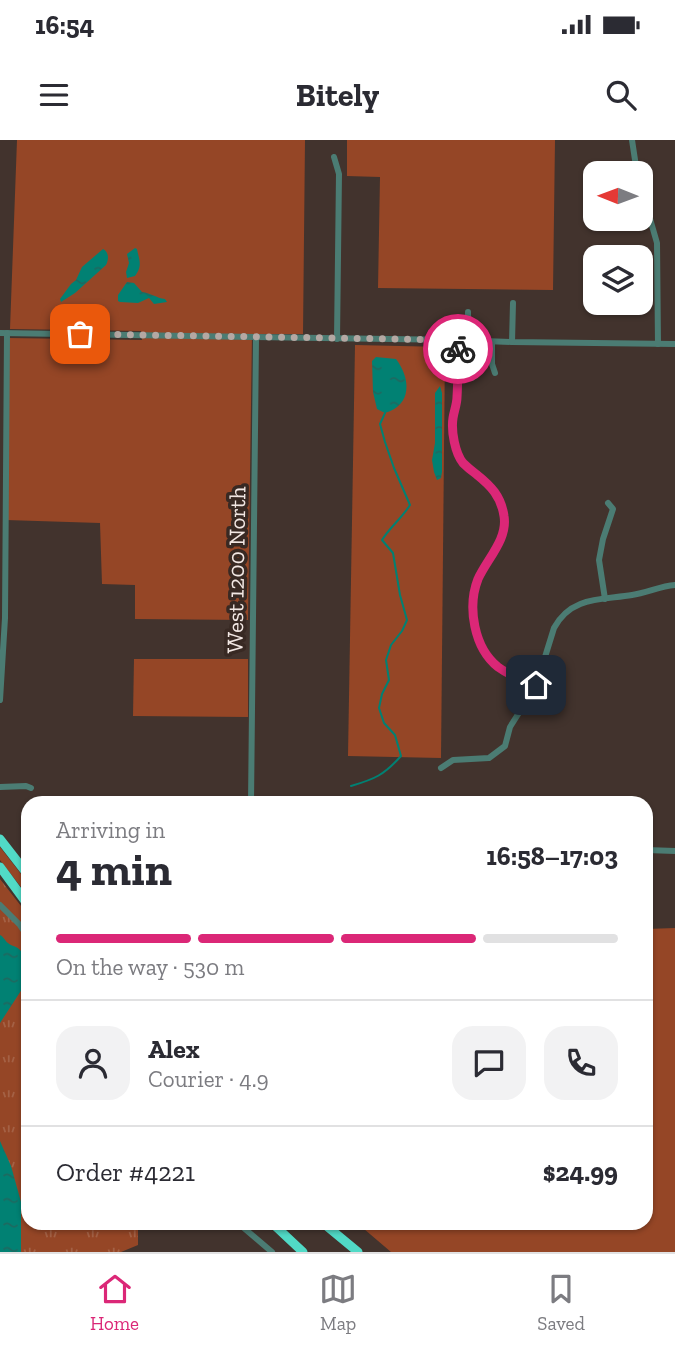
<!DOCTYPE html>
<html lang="en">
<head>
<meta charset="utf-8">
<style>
  body { margin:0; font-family:"Zilla Slab",serif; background:#f2f2f3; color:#2b2b33; height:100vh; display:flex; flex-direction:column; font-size:26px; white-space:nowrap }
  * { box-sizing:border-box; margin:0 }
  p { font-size:23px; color:#7c7c81 }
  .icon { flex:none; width:38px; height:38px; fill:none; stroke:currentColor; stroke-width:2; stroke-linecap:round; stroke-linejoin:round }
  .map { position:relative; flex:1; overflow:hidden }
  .sheet { position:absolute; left:21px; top:656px; width:632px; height:434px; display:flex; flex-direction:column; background:#fff; border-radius:21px; box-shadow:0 2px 5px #0004 }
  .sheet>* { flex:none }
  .needle { width:46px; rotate:271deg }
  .buttons { position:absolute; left:583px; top:21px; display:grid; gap:14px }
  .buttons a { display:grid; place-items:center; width:70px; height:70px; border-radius:14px; background:#fff; box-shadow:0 2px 5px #0004; font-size:35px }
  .pin { position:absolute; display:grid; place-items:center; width:60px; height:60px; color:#fff; margin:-30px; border-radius:14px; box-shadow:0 4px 10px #0006 }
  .courier { position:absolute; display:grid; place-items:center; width:70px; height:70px; margin:-35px; border:5px solid #db2777; border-radius:50%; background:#fff; color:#222; box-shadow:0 2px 9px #0007 }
  .overview em { font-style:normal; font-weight:800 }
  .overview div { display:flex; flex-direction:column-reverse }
  .overview { display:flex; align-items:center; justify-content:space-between; height:119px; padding:0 35px }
  h1 { font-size:46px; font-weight:800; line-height:52px }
  .bar { display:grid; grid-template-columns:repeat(4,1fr); gap:10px 7px; align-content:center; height:84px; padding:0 35px }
  .bar i { height:9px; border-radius:5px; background:#e1e1e2 }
  .bar .current { background:#db2777 }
  .bar p { grid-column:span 4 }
  .line { display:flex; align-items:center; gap:18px; padding:0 35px; border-top:2px solid #e1e1e2 }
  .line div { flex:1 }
  .round { display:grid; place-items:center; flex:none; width:74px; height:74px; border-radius:21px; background:#f2f2f3 }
  .status { display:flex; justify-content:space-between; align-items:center; height:49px; padding:0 35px; background:#fff; direction:ltr }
  .status svg { height:19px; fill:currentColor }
  header { display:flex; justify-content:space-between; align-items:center; height:91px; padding:0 35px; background:#fff; font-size:32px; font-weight:800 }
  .menu { display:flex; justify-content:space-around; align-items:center; height:98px; border-top:2px solid #e1e1e2; background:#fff; font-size:19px; color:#7c7c81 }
  .menu a { display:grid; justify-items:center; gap:4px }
  .menu .current { color:#db2777 }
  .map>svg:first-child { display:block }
  .grass { fill:#954626 }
  .park { fill:url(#park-tufts) }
  .water { fill:url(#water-ripples) }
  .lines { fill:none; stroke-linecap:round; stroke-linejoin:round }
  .stream { stroke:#018173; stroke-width:2 }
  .minor { stroke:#4b7c73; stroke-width:6 }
  .highway { stroke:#51dac6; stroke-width:9 }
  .done { stroke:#b4a8a3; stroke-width:7; stroke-dasharray:0 12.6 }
  .route { stroke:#db2777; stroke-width:9 }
  .labels { text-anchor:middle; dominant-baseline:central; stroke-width:7; stroke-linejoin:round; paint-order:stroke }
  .street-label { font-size:23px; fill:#f2e7e3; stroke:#382923 }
</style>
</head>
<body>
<div class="status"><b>16:54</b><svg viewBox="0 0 49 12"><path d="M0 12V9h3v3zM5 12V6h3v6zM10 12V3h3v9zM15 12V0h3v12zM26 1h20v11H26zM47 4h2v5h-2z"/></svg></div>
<header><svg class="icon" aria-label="menu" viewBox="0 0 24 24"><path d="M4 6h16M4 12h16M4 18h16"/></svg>Bitely<svg class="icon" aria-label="search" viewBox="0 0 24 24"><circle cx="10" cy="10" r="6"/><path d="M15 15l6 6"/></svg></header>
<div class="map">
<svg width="675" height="1112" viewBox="0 0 675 1112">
  <defs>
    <pattern id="park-tufts" width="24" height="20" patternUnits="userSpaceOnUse" patternTransform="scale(1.75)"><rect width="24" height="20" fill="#954626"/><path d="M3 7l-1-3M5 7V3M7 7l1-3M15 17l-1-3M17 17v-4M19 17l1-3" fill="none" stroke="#a46145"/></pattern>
    <pattern id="water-ripples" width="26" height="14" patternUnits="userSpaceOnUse" patternTransform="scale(1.75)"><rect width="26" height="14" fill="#018173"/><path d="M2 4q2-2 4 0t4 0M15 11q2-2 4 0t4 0" fill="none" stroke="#1e6960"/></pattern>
  </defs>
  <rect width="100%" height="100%" fill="#42332d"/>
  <!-- grass -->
  <g class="grass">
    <polygon points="17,0 305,0 303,194 252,194 248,480 135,479 135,445 102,444 100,383 6,380 9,198 142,200 141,191 10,189"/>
    <polygon points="347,0 555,0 553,150 378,148 380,37 347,36"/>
    <polygon points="355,205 445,207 441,618 348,616"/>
    <polygon points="134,519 248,519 248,577 133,576"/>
    <polygon points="0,707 28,743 28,756 0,720"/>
    <polygon points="675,788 675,1112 391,1112 357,1083 646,1083 646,789"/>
  </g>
  <!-- park -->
  <polygon class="park" points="0,739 28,775 28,1083 138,1083 138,1105 121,1112 0,1112"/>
  <!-- water -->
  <g class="water">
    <path d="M 135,108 L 137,109 C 139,120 143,125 135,136 L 127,138 L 126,132 L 129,123 L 127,114 Z"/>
    <path d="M 103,109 C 109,112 109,119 106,125 L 75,153 L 61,162 L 60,159 L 71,144 L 76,140 L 82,127 Z"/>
    <path d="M 127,142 L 134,143 L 142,152 C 151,153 156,158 165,159 L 167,162 L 154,164 L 149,158 L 138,163 L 120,162 L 118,161 L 118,155 Z"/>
    <path d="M 376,217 L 396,219 C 411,239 412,265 385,273 L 377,269 L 373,252 L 372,221 Z"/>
    <polygon points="440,246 442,253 442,332 441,338 437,340 434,332 432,320 435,303 435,253"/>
    <path d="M 0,795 C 4,797 5,801 8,803 C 11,806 16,806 19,809 C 29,818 29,830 26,843 L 0,883 Z"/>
    <polygon points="0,1001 11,1026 21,1062 21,1112 0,1112"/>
  </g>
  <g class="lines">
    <!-- stream -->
    <path class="stream" d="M 351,646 C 375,639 384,635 401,616 L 395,595 L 384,583 L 379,568 L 382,554 L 389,540 L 386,520 L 391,505 L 402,491 L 407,480 L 400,455 L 393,413 L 382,400 C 390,387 402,378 410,365 L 394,328 L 385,302 L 380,284 L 385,273"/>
    <!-- minor -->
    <g class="minor">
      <polyline points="632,0 637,33"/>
      <polyline points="334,17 339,34 337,199"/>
      <polyline points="640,44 657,103 658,204"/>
      <polyline points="468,172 468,201"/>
      <polyline points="0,193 458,200 512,202 675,204"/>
      <path d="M 458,200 C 458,219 459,240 457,259 C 457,266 453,273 452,280 C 451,293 455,310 462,321 C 465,325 470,329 474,332 C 490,345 504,357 505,380 C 506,401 487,420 479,438 C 466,466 474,507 498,527 C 510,536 523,540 536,546"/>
      <polyline points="492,202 492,224 495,233"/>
      <polyline points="512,202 513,163"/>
      <polyline points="472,238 473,201"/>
      <polyline points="605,459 599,420 603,399 613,369 608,363"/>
      <polyline points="0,560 5,478 7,193"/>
      <path d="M 441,628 L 453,620 L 489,618 L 505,606 L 510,587 L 536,546 L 554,488 C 571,456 602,460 632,455 C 647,453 660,446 675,445"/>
      <polyline points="0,647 26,646 31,648"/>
      <polyline points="251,663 256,198"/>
      <polyline points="646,710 675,711"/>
      <polyline points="0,765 20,785 28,797"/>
      <polyline points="238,1083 272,1112"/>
    </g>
    <!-- highway -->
    <g class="highway">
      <polyline points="0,699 28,735"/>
      <polyline points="0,727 28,765"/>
      <polyline points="272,1083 303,1112"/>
      <polyline points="323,1083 358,1112"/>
    </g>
  </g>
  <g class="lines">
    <!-- done -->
    <polyline class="done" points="80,194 458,200 458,209"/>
    <!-- route -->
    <path class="route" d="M 458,209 C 458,225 458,241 457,257 C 457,264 454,271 453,278 C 451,291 455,313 463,323 C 467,327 472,331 476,334 C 491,346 501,356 504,376 C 508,399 487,419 478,439 C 467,467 474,508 498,527 C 510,536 523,540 536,545"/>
  </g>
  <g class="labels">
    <!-- street labels -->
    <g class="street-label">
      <text transform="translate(236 430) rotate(-89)">West 1200 North</text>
    </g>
  </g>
</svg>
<div class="buttons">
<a><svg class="needle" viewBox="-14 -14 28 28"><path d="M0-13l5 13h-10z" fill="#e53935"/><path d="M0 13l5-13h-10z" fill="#7c7c81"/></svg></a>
<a><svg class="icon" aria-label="layers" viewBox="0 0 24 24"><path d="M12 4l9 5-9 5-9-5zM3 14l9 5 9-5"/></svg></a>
</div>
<div class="pin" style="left:80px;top:194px;background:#ea580c"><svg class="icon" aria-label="bag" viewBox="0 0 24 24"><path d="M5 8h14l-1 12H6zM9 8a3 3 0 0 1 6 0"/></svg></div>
<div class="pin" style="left:536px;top:545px;background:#1f2937"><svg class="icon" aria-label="home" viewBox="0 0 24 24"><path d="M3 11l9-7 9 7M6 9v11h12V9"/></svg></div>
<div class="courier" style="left:458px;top:209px"><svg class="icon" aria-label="bike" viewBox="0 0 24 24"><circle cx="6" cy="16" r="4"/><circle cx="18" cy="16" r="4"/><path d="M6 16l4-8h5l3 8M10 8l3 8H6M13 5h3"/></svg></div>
<section class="sheet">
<div class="overview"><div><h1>4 min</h1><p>Arriving in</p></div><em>16:58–17:03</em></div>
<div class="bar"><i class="current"></i><i class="current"></i><i class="current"></i><i></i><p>On the way · 530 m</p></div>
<div class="line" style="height:126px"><a class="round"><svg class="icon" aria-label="person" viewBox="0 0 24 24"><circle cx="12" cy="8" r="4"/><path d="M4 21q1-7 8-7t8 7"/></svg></a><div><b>Alex</b><p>Courier · 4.9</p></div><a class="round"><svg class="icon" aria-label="chat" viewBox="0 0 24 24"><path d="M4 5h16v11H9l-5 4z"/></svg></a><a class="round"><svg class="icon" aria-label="phone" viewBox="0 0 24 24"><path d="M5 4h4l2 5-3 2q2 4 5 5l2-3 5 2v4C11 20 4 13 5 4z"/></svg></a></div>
<div class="line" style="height:91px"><div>Order #4221</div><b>$24.99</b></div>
</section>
</div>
<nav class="menu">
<a class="current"><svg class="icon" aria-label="home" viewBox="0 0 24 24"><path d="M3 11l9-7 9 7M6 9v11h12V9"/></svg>Home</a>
<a><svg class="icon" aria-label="map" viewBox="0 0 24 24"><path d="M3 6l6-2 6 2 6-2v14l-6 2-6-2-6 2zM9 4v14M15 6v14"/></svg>Map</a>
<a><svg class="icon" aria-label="saved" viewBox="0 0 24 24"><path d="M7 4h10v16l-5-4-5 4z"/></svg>Saved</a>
</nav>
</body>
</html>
